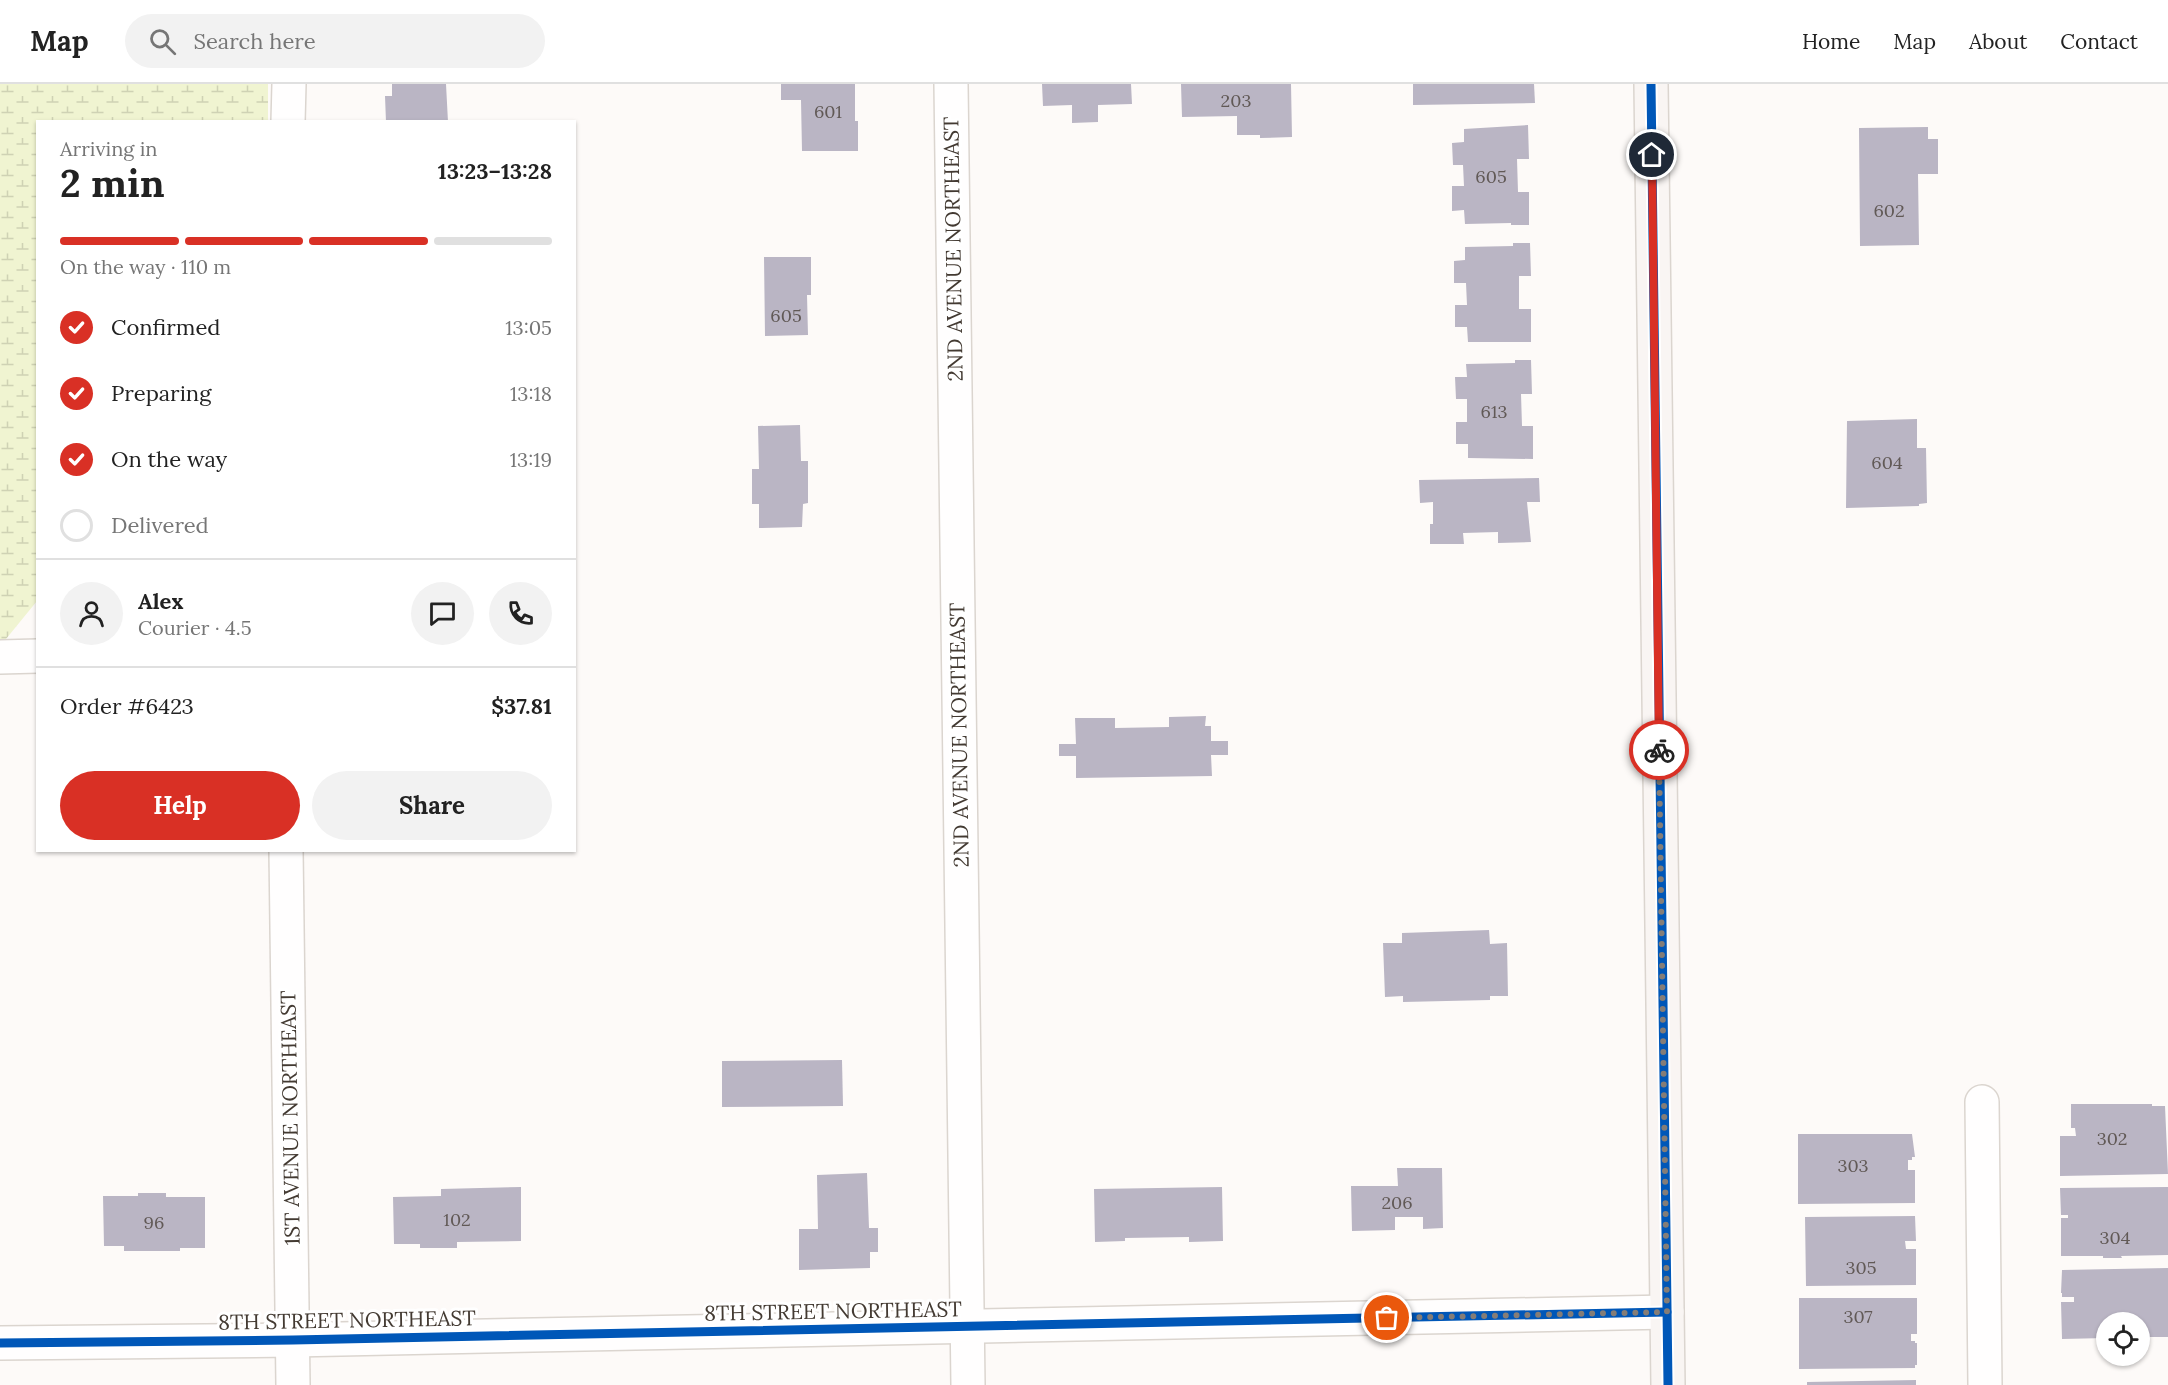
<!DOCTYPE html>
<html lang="en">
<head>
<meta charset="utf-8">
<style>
  body { margin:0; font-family:Lora,serif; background:#f2f2f2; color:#222; height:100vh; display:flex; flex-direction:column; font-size:22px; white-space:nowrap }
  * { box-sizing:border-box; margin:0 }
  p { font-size:20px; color:#767676 }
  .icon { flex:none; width:33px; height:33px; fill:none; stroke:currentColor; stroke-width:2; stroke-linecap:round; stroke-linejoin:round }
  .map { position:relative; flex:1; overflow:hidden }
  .sheet { position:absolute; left:36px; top:36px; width:540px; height:732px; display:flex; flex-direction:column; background:#fff; border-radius:0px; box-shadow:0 2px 4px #0004 }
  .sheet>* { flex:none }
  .controls { position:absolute; left:2096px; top:1228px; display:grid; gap:12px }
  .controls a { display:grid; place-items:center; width:54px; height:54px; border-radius:50%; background:#fff; box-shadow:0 2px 4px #0004; font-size:30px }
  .pin { position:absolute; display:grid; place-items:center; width:51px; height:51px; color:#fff; margin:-26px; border:3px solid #fff; border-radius:50%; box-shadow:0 2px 6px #0007 }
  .courier { position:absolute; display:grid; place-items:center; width:60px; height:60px; margin:-30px; border:4px solid #d93025; border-radius:50%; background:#fff; color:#222; box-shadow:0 2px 8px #0007 }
  .overview em { font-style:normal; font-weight:700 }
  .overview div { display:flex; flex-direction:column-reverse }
  .overview { display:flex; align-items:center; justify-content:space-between; height:102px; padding:0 24px }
  h1 { font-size:39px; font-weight:700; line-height:45px }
  .bar { display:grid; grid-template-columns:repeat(4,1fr); gap:9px 6px; align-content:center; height:72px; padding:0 24px }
  .bar i { height:8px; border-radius:4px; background:#e0e0e0 }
  .bar .current { background:#d93025 }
  .bar p { grid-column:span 4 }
  .line { display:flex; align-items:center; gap:15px; padding:0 24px; border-top:2px solid #e0e0e0 }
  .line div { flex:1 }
  .round { display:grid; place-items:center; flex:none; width:63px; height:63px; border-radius:32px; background:#f2f2f2 }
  ol { padding:0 24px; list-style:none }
  li { display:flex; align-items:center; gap:18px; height:66px }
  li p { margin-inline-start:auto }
  li .icon { padding:6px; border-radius:50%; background:#d93025; color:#fff; stroke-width:4 }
  li:last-child { color:#767676 }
  li i { width:33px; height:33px; border:3px solid #e0e0e0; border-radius:50% }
  .primary-button { display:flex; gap:12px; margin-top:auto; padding:12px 24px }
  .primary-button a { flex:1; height:69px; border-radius:36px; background:#d93025; color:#fff; font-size:24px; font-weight:700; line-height:69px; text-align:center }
  .primary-button a+a { background:#f2f2f2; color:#222 }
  header { display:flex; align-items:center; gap:36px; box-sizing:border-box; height:84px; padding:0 30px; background:#fff; border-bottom:2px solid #e0e0e0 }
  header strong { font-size:28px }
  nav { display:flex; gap:33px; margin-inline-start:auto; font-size:21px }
  .search { width:420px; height:54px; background:#f2f2f2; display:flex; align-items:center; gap:15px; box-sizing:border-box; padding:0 21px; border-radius:33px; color:#767676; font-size:22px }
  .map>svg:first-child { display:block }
  .wetland { fill:url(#wetland-marsh) }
  .building { fill:#bab5c4 }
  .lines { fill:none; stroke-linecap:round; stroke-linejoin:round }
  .street-casing { stroke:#dbd5cf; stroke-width:36 }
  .secondary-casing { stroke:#dbd5cf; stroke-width:36 }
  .street { stroke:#fffefe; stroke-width:33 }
  .secondary { stroke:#f9f5f3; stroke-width:33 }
  .cycleway-casing { stroke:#fff; stroke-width:13 }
  .cycleway { stroke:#0057b8; stroke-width:9 }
  .done { stroke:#847d77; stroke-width:6; stroke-dasharray:0 10.8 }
  .route { stroke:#d93025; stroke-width:8 }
  .labels { text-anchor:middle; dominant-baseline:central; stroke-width:6; stroke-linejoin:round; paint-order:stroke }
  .number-label { font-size:18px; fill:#615956 }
  .street-label { font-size:21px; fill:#433a32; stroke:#fff }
</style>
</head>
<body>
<header>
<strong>Map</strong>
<div class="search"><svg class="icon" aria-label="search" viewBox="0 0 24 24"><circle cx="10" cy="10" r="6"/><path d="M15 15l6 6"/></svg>Search here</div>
<nav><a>Home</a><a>Map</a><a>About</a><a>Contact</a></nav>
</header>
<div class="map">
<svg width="2168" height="1301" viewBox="0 0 2168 1301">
  <defs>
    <pattern id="wetland-marsh" width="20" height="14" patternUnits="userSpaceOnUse" patternTransform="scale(1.5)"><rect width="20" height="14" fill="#f0f4d1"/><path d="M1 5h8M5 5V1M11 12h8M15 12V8" fill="none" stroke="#cfd2b4"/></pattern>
  </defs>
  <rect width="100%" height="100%" fill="#fdfaf8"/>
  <!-- wetland -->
  <polygon class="wetland" points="0,0 268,0 268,37 38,38 37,517 6,555 0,555"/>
  <!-- building -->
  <g class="building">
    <polygon points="392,0 446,0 448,38 386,38 385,12 392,12"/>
    <polygon points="781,0 855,0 855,37 858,37 858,67 802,67 801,16 781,16"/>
    <polygon points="1042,0 1131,0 1132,20 1098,21 1098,38 1072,39 1072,21 1043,22"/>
    <polygon points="1181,0 1291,0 1292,53 1260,54 1260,51 1237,51 1237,32 1182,33"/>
    <polygon points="1413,0 1534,0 1535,19 1413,21"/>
    <polygon points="1528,41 1529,75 1517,75 1518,108 1529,108 1529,141 1511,141 1511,139 1465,140 1464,126 1452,127 1452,102 1464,102 1463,81 1453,81 1452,59 1464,58 1464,45"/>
    <polygon points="1928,43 1928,55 1938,55 1938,90 1918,90 1919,161 1860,162 1859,44"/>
    <polygon points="1513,159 1530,159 1531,192 1519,192 1519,225 1531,225 1531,258 1468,258 1467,243 1455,243 1455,221 1467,221 1466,199 1454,199 1454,177 1465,176 1465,163 1513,162"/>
    <polygon points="764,173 811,173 811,211 807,211 808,251 765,252"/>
    <polygon points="1515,276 1531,276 1532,310 1521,310 1522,342 1533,342 1533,375 1468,374 1468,360 1456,360 1456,338 1467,338 1467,315 1456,315 1455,293 1467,293 1466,280 1515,279"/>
    <polygon points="1917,335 1917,364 1926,364 1927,419 1919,420 1919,422 1846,424 1847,337"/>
    <polygon points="800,341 801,377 808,377 808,419 803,420 802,443 759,444 759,420 752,420 752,385 759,385 758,342"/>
    <polygon points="1539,394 1540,418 1527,418 1531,458 1498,459 1498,448 1463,449 1464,460 1430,460 1430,440 1433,440 1433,418 1420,419 1419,396"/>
    <polygon points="1206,632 1205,642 1211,642 1211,657 1228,657 1228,671 1211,671 1212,692 1076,694 1076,672 1059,672 1059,660 1076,660 1075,634 1115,634 1115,644 1169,643 1169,633"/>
    <polygon points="1489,846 1490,860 1507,859 1508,912 1490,912 1490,916 1403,918 1403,912 1385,913 1383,859 1402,859 1402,849"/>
    <polygon points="842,976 843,1022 722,1023 722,977"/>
    <polygon points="2071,1020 2152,1020 2152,1022 2165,1022 2168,1090 2060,1092 2060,1052 2076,1052 2075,1044 2071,1044"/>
    <polygon points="1798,1050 1912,1050 1915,1073 1912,1073 1912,1076 1908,1076 1908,1086 1915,1086 1915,1119 1798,1120"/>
    <polygon points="1397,1084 1442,1084 1443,1144 1423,1145 1423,1133 1395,1133 1395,1146 1352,1147 1351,1102 1398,1102"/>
    <polygon points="867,1089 869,1144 878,1144 878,1168 870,1168 870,1184 799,1186 799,1145 818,1145 817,1091"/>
    <polygon points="521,1103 521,1157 457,1158 457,1164 420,1164 420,1160 394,1160 393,1113 441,1112 441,1105"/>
    <polygon points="1222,1103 1223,1157 1189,1158 1189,1153 1125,1154 1125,1157 1095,1158 1094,1105"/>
    <polygon points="2168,1103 2168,1171 2121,1172 2122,1174 2103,1174 2103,1172 2061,1172 2061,1134 2068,1134 2068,1131 2061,1131 2060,1104"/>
    <polygon points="138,1109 166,1109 166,1113 205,1113 205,1164 180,1164 180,1167 124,1167 124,1162 104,1162 103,1112 138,1112"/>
    <polygon points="1915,1132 1916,1157 1905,1157 1906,1165 1916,1165 1916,1201 1806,1202 1805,1133"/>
    <polygon points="2168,1184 2168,1253 2139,1253 2139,1239 2106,1239 2106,1254 2062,1255 2061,1218 2074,1218 2074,1213 2062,1213 2062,1209 2061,1209 2062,1186"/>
    <polygon points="1799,1214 1917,1214 1917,1250 1911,1250 1911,1257 1915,1257 1915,1259 1917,1259 1917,1281 1915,1281 1915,1284 1799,1285"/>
    <polygon points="1916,1296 1916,1301 1807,1301 1807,1298"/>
  </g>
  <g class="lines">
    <defs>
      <g id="street">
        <polyline points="951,0 968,1301"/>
        <polyline points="288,38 289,0"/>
        <polyline points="0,573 38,572"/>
        <polyline points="286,766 293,1301"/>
        <polyline points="1982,1018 1985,1301"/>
        <polyline points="0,1259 293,1256 1667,1228"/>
      </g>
      <polyline id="secondary" points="1651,0 1668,1301"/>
    </defs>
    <!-- street casing -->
    <use href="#street" class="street-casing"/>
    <!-- secondary casing -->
    <use href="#secondary" class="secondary-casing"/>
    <!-- street -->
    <use href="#street" class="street"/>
    <!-- secondary -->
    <use href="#secondary" class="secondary"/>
    <defs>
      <g id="cycleway">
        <polyline points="1651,0 1668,1301"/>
        <polyline points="0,1259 293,1256 1667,1228"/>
      </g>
    </defs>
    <!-- cycleway casing -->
    <use href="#cycleway" class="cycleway-casing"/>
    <!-- cycleway -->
    <use href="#cycleway" class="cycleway"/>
  </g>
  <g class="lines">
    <!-- done -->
    <polyline class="done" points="1387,1234 1667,1228 1659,666"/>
    <!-- route -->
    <polyline class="route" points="1652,71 1659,666"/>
  </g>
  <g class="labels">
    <!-- number labels -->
    <g class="number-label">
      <text x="1236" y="16">203</text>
      <text x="828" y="27">601</text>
      <text x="1491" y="92">605</text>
      <text x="1889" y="126">602</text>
      <text x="786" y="231">605</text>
      <text x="1494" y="327">613</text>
      <text x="1887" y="378">604</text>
      <text x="2112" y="1054">302</text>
      <text x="1853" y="1081">303</text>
      <text x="1397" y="1118">206</text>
      <text x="457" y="1135">102</text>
      <text x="154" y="1138">96</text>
      <text x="2115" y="1153">304</text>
      <text x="1861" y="1183">305</text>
      <text x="1858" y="1232">307</text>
    </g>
    <!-- street labels -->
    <g class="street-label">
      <text transform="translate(953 165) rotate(-91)">2ND AVENUE NORTHEAST</text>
      <text transform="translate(959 651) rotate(-91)">2ND AVENUE NORTHEAST</text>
      <text transform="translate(290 1034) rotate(-91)">1ST AVENUE NORTHEAST</text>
      <text transform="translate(833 1227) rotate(-1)">8TH STREET NORTHEAST</text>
      <text transform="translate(347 1236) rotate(-1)">8TH STREET NORTHEAST</text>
    </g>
  </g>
</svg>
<div class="controls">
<a><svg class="icon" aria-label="locate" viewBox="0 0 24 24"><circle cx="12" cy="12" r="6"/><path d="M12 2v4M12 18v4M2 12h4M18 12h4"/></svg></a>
</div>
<div class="pin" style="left:1387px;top:1234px;background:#ea580c"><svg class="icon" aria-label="bag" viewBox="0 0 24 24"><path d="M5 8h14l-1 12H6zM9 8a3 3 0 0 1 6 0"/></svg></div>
<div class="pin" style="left:1652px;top:71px;background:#1f2937"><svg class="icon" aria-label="home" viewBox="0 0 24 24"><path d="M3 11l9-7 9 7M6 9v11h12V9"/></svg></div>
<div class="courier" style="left:1659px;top:666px"><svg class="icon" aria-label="bike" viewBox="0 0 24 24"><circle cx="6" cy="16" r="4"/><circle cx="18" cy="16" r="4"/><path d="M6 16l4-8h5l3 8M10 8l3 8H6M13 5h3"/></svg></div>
<section class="sheet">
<div class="overview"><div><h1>2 min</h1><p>Arriving in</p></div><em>13:23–13:28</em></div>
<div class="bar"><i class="current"></i><i class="current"></i><i class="current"></i><i></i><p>On the way · 110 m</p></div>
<ol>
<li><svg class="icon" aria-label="check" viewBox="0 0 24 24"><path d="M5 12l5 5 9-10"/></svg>Confirmed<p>13:05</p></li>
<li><svg class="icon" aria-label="check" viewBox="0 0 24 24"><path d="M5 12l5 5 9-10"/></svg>Preparing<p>13:18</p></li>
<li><svg class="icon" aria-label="check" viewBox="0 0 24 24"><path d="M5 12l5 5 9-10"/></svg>On the way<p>13:19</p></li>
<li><i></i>Delivered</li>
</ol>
<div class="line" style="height:108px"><a class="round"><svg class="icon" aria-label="person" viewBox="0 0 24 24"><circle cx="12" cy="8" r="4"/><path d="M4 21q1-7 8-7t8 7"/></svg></a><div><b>Alex</b><p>Courier · 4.5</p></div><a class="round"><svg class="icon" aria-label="chat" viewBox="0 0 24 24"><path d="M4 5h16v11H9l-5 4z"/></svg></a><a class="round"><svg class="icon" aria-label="phone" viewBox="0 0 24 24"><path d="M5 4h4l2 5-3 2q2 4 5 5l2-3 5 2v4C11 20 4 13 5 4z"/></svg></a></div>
<div class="line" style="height:78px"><div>Order #6423</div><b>$37.81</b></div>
<div class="primary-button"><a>Help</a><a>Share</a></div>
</section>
</div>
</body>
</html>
